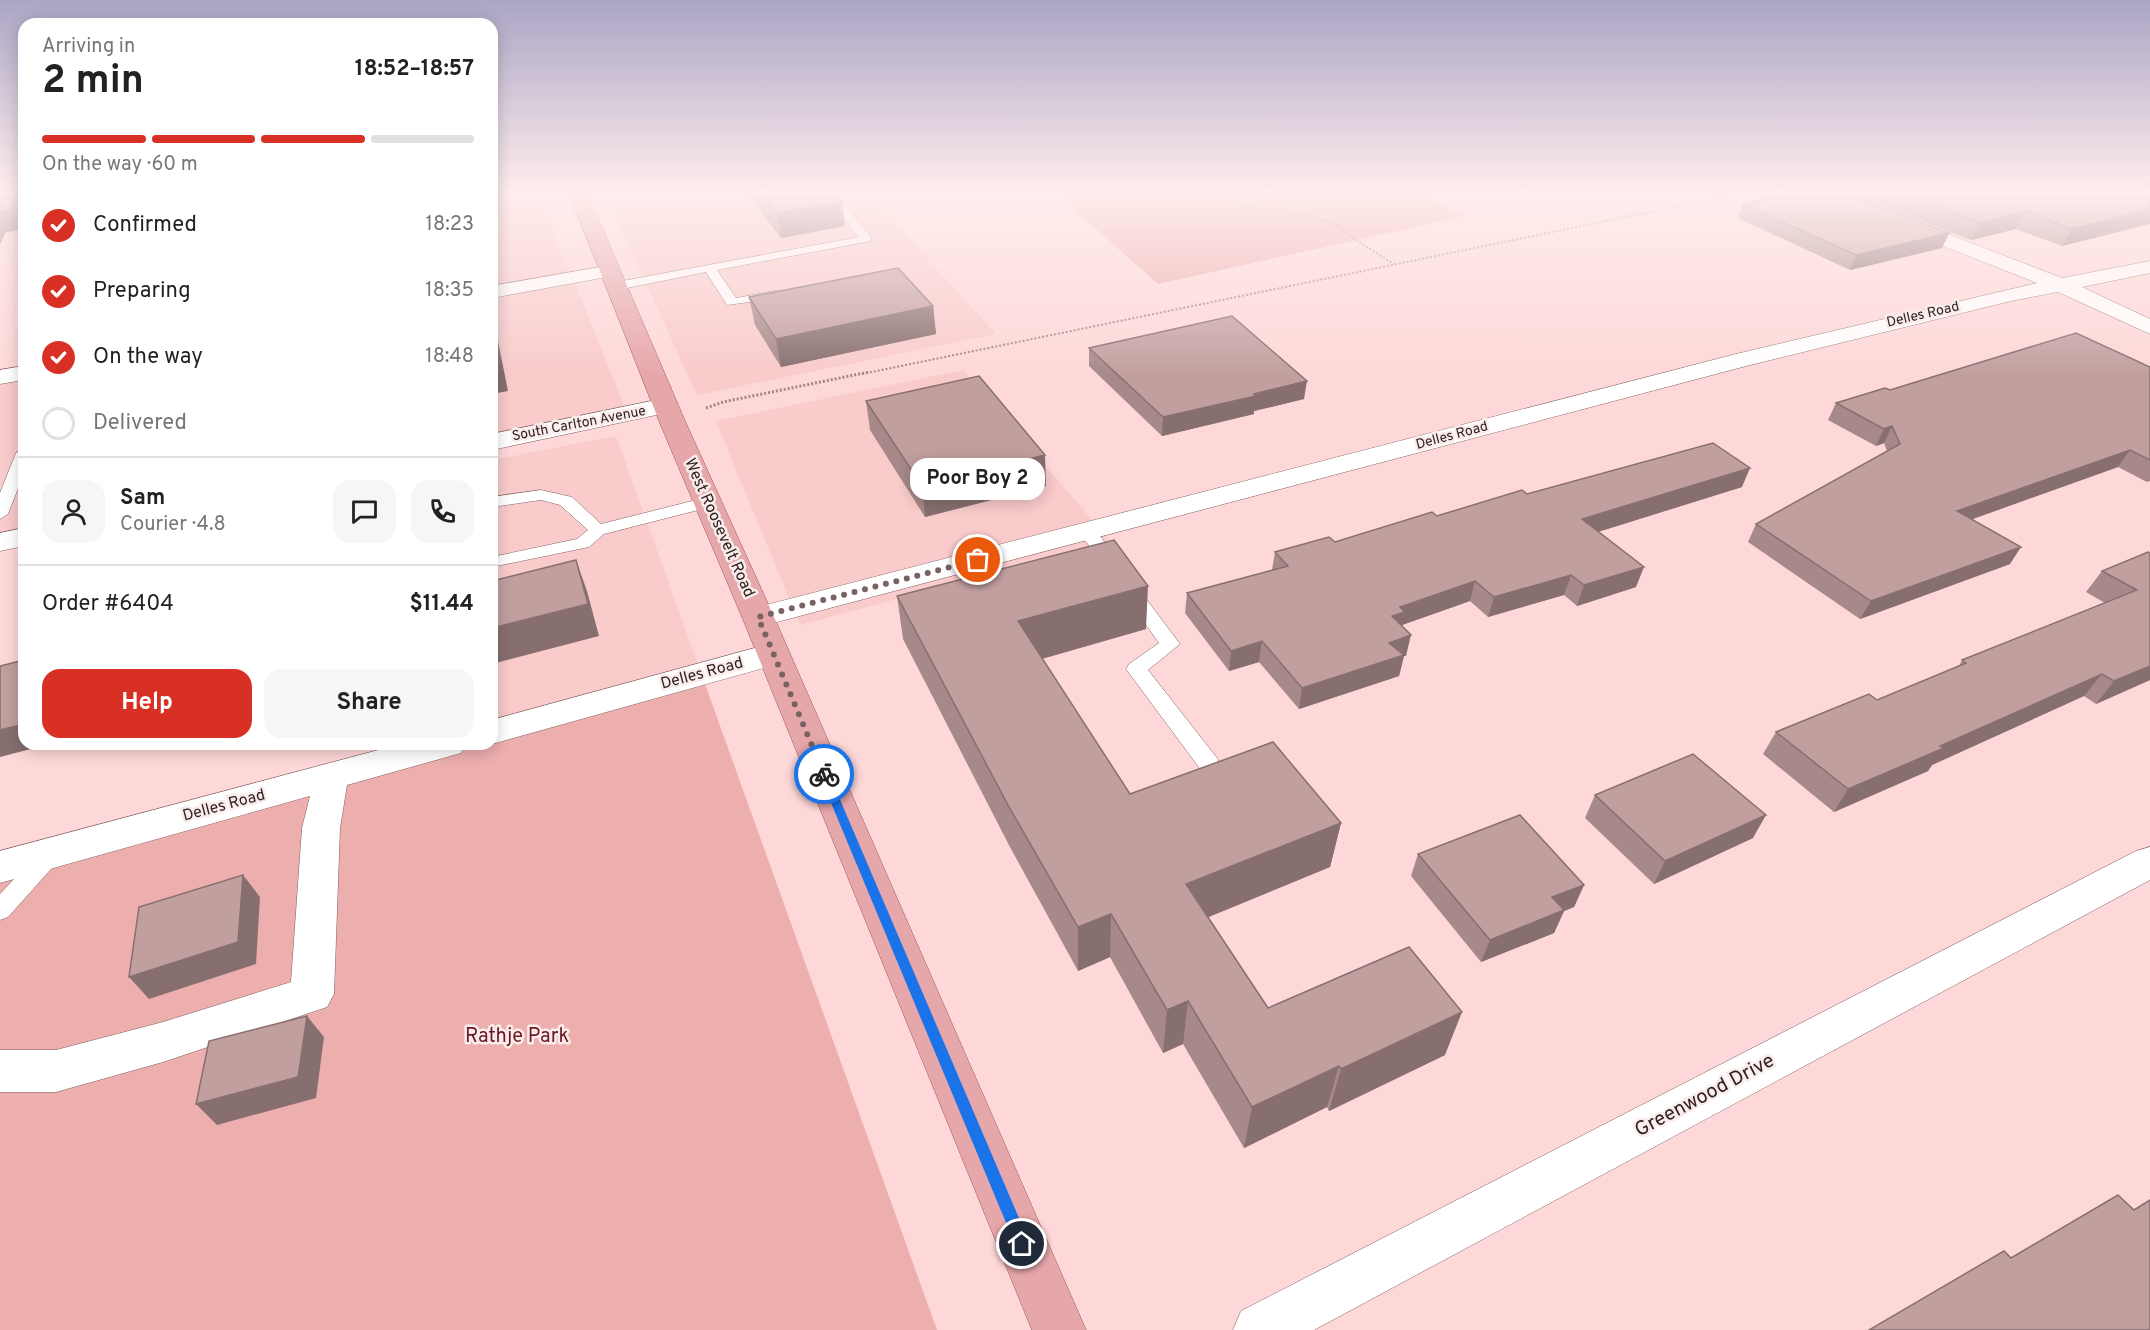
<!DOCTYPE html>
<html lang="en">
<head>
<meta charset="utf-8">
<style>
  body { margin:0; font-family:Overpass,sans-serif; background:#f6f6f6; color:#222; height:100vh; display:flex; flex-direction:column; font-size:22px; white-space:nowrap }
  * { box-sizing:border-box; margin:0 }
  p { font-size:20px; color:#767676 }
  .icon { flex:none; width:33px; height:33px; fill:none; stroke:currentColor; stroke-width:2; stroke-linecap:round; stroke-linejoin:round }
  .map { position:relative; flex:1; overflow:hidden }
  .sheet { position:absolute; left:18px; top:18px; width:480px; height:732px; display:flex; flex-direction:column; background:#fff; border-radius:18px; box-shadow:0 3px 15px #0003 }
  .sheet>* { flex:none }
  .pin { position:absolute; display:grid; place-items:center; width:51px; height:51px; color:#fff; margin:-26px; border:3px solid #fff; border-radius:50%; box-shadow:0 2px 6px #0007 }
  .courier { position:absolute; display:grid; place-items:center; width:60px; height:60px; margin:-30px; border:4px solid #1a73e8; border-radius:50%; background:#fff; color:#222; box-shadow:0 2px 8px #0007 }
  .bubble { position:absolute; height:42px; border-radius:18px; background:#fff; box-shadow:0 3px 15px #0003; font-size:20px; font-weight:700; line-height:42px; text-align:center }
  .head em { font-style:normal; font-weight:700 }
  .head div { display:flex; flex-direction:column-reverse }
  .head { display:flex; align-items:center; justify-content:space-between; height:102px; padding:0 24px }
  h1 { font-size:39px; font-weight:700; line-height:45px }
  .bar { display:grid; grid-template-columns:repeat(4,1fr); gap:9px 6px; align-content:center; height:72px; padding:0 24px }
  .bar i { height:8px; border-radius:4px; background:#e0e0e0 }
  .bar .selected { background:#d93025 }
  .bar p { grid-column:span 4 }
  .line { display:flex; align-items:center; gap:15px; padding:0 24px; border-top:2px solid #e0e0e0 }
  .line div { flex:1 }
  .round { display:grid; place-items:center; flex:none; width:63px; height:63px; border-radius:18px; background:#f6f6f6 }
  ol { padding:0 24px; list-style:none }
  li { display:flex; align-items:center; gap:18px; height:66px }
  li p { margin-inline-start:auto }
  li .icon { padding:6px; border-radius:50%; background:#d93025; color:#fff; stroke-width:4 }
  li:last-child { color:#767676 }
  li i { width:33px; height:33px; border:3px solid #e0e0e0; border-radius:50% }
  .button { display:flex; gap:12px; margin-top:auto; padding:12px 24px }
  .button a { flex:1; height:69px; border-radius:18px; background:#d93025; color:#fff; font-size:24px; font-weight:700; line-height:69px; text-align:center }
  .button a+a { background:#f6f6f6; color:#222 }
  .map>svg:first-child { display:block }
  .built { fill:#f9cbcb }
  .green { fill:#edaeae }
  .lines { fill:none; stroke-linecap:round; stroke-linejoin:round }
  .lane-casing { stroke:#806060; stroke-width:1 }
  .street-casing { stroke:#806060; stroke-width:1 }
  .secondary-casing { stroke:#806060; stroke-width:1 }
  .primary-casing { stroke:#9c5357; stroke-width:1 }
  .path-far1 { stroke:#a18686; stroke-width:2; stroke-dasharray:2 2; stroke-linecap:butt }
  .path { stroke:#a18686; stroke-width:3; stroke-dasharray:2 2; stroke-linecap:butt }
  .lane { fill:#fff; fill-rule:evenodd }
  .street { fill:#fff; fill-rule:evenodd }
  .secondary { fill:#fff; fill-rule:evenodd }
  .primary { fill:#e6a7ab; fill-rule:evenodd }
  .wall { fill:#a78989 }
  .shaded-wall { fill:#886f6f }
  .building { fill:#c29f9f; stroke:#886f6f; stroke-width:1.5 }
  .route { fill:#1a73e8 }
  .done { stroke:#786262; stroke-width:6; stroke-dasharray:0 10.8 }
  .labels { text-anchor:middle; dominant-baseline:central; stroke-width:5; stroke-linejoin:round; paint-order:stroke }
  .far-street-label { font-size:14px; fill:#302222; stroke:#fbecec }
  .street-label { font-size:16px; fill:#302222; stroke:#fbecec }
  .near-park-label { font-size:20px; fill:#6d1723; stroke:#fbecec }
  .near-street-label { font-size:20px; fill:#302222; stroke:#fbecec }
</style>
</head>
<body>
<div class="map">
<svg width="2150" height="1330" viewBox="0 0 2150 1330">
  <rect width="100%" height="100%" fill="#fed8d8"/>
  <!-- built -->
  <g class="built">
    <polygon points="492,190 539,190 569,274 492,287"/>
    <polygon points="603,190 865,190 996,334 697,395"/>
    <polygon points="575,283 624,406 492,435 492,297"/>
    <polygon points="963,370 1111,542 800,625 716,421"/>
    <polygon points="24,378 24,529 0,534 0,382"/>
    <polygon points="616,436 705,684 492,740 492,460"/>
  </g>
  <!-- green -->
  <g class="green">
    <polygon points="1052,190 1417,190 1465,216 1158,284"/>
    <polygon points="705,684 937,1330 0,1330 0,875 478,744 492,744"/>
  </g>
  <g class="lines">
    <defs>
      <g id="lane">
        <polygon points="821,190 832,190 871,237 871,241 717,270 736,298 775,291 780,292 781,295 780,298 727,305 706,272 617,290 611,286 617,282 859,237"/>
        <polygon points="24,448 24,473 8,514 0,519 0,493 16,453"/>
        <polygon points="541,490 572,497 601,524 708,497 716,502 714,506 604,534 589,547 492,567 492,557 577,539 588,530 560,505 541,500 492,507 492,497"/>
        <polygon points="1088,527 1094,528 1119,562 1122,566 1119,570 1107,570 1079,532 1082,528"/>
        <polygon points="1132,586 1138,588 1180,644 1148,670 1217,758 1220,764 1217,770 1209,772 1201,770 1126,669 1129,664 1159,643 1123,592 1126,588"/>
        <polygon points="51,845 59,848 62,854 59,860 8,917 0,920 0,894 43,848"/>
      </g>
      <g id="street">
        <polygon points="1808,190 1834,190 2062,278 2150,261 2150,273 2082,287 2150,319 2150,334 2058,292 2011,301 1750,365 758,627 747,624 742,617 747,610 1736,354 2037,283 1811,194"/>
        <polygon points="611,265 618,267 621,271 618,275 492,298 492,286"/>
        <polygon points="24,366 24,380 0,384 0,370"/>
        <polygon points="773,643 785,646 789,654 785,662 492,744 490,744 492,720"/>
        <polygon points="401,744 466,744 461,753 347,785 340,828 334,994 327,1007 163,1062 56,1092 0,1092 0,1050 56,1050 163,1022 291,982 302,828 310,796 0,883 0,851"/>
        <polygon points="2150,847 2150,880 1314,1330 1233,1330 1241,1311 2136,851"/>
      </g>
      <g id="secondary">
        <polygon points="666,398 675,401 679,406 675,411 492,450 492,434"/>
        <polygon points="24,528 24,546 0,551 0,533"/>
      </g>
      <polygon id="primary" points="568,190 586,190 685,421 774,617 1086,1330 1032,1330 742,617 659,421"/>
    </defs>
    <!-- lane casing -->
    <use href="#lane" class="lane-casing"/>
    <!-- street casing -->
    <use href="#street" class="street-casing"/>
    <!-- secondary casing -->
    <use href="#secondary" class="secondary-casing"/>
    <!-- primary casing -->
    <use href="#primary" class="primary-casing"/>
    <!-- path-far1 -->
    <g class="path-far1">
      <polyline points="1207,190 1247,207 1300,214 1336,224 1354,239 1394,264"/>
      <polyline points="862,374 1757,190"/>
    </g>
    <!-- path -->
    <polyline class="path" points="706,408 723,402 869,372"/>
    <!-- lane -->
    <use href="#lane" class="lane"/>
    <!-- street -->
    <use href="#street" class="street"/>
    <!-- secondary -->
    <use href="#secondary" class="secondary"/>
    <!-- primary -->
    <use href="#primary" class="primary"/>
  </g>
  <!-- wall -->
  <g class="wall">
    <polygon points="744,190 831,190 845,226 781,238"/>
    <polygon points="1852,190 2150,190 2062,246 2016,229 1971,240 1851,194"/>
    <polygon points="1743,204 1949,233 1942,248 1850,270 1738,218"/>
    <polygon points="749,297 933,306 936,334 781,367 755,325"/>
    <polygon points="1089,348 1304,399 1254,411 1254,414 1162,436 1089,366"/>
    <polygon points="2150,367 2150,481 2147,482 2118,467 1973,519 2010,564 1860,619 1748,542 1756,524 1887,451 1884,443 1876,446 1828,420 1836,403 1890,390"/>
    <polygon points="866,401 1046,486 925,517 870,430"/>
    <polygon points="1742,487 1598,532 1636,587 1577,606 1564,595 1488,617 1470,601 1402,625 1406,656 1404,656 1399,676 1299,709 1259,662 1229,671 1185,613 1187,593 1272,570 1275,552 1335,542 1437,516 1527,494"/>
    <polygon points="2150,553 2150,680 2096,704 2084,696 1932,765 1928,771 1834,812 1763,754 1776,732 1877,700 1959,666 1962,660 2105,603 2086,592 2102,571"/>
    <polygon points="897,596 1146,629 1042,659 1130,794 1341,823 1330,867 1208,917 1268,1008 1445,1055 1329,1111 1327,1107 1244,1148 1183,1044 1163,1053 1110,957 1078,971 1011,849 903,639"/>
    <polygon points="1595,795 1753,838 1654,884 1585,818"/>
    <polygon points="1418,854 1584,885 1574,907 1564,911 1554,933 1481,962 1411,876"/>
  </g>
  <!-- shaded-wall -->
  <g class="shaded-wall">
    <polygon points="19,190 24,190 24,226 22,230 6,232 0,244 0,211"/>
    <polygon points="842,202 845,226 781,238 777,213"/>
    <polygon points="2150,209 2150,224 2062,246 2072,229"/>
    <polygon points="2026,211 2016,229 1971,240 1980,223"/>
    <polygon points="1949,233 1942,248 1850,270 1856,255"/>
    <polygon points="933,306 936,334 781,367 776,339"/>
    <polygon points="492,311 508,391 492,394"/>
    <polygon points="1307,381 1304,399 1254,411 1254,414 1162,436 1163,417"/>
    <polygon points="1892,426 1884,443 1876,446 1884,429"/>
    <polygon points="2130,450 2118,467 1947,528 1957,511"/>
    <polygon points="1045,455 1046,486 925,517 922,486"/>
    <polygon points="1750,468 1742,487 1575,539 1582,519"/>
    <polygon points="2021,547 2010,564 1860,619 1871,601"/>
    <polygon points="576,560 587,591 599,636 492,664 492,628"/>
    <polygon points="1644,567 1636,587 1577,606 1584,585"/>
    <polygon points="1571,575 1564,595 1488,617 1494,597"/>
    <polygon points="1475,581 1470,601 1402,625 1400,632 1392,616 1400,607"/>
    <polygon points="1148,586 1146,629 1020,665 1018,621"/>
    <polygon points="1411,635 1406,656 1404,656 1399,676 1299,709 1302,688 1389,643"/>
    <polygon points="1262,641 1259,662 1229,671 1231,651"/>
    <polygon points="2150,666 2150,680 2096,704 2114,681"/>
    <polygon points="2102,674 2084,696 1932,765 1928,771 1834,812 1848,789 1940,746"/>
    <polygon points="24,724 24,744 50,744 0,757 0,730"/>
    <polygon points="1766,815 1753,838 1654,884 1665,861"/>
    <polygon points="1341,823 1330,867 1182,928 1186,884"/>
    <polygon points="243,875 260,897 256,964 149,999 129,977"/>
    <polygon points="1584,885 1574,907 1564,911 1554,933 1481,962 1490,940 1552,897"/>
    <polygon points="1111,914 1110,957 1078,971 1078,927"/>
    <polygon points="1188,1001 1183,1044 1163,1053 1167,1010"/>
    <polygon points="1462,1012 1445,1055 1329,1111 1341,1069"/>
    <polygon points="307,1016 324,1037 316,1098 217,1125 196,1104"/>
    <polygon points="1339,1066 1327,1107 1244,1148 1252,1107"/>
  </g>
  <!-- building -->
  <g class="building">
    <polygon points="0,190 19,190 10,210 0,211"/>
    <polygon points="759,190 831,190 842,202 777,213"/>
    <polygon points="1809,190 1836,190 1949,233 1856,255 1743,204"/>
    <polygon points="1892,190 2150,190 2150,209 2072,229 2026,211 1980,223"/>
    <polygon points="898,268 933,306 776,339 749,297"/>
    <polygon points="1232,316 1307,381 1254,394 1256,396 1163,417 1089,348"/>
    <polygon points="492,331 499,365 492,366"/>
    <polygon points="2076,333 2150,367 2150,460 2130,450 1957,511 2021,547 1871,601 1756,524 1900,444 1892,426 1884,429 1836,403 1885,388 1890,390"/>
    <polygon points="979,376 1045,455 922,486 866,401"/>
    <polygon points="1713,443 1750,468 1582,519 1644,567 1584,585 1571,575 1494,597 1475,581 1400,607 1405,612 1392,616 1411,635 1389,643 1404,655 1302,688 1262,641 1231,651 1187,593 1288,566 1275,552 1329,537 1335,542 1432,512 1437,516 1522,490 1527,494"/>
    <polygon points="1114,540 1148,586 1018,621 1130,794 1273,742 1341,823 1186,884 1268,1008 1409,947 1462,1012 1341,1069 1339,1066 1252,1107 1188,1001 1167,1010 1111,914 1078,927 1008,805 897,596"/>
    <polygon points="2148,552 2150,553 2150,666 2114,681 2102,674 1940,746 1944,748 1848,789 1776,732 1869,694 1877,700 1966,663 1962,660 2137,590 2102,571"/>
    <polygon points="576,560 588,604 492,628 492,581"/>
    <polygon points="24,660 24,724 0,730 0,666"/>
    <polygon points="1693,754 1766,815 1665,861 1595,795"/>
    <polygon points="1520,815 1584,885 1552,897 1564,910 1490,940 1418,854"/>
    <polygon points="243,875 238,942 129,977 139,907"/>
    <polygon points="307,1016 298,1077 196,1104 209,1041"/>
    <polygon points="2118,1195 2134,1210 2150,1200 2150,1330 1869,1330 2004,1251 2011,1258"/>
  </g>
  <!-- sky -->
  <linearGradient id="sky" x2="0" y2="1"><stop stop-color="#aba5c5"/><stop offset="0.51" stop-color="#ffeded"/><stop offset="1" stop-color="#ffeded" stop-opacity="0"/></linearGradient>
  <rect width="2150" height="376" fill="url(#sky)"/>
  <!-- route -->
  <polygon class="route" points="824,770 829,774 1028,1239 1030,1244 1028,1249 1022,1251 1017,1249 819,774"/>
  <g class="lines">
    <!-- done -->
    <polyline class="done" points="824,774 758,617 978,560"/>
  </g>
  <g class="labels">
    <!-- far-street labels -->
    <g class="far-street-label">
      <text transform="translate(1923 315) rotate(-13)">Delles Road</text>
      <text transform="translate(579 424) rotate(-11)">South Carlton Avenue</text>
      <text transform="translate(1452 436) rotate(-15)">Delles Road</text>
    </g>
    <!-- street labels -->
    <g class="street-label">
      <text transform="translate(719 528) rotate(66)">West Roosevelt Road</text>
      <text transform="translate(702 674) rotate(-15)">Delles Road</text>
      <text transform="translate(224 806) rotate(-15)">Delles Road</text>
    </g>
    <!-- near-park labels -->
    <g class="near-park-label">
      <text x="517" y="1037">Rathje Park</text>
    </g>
    <!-- near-street labels -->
    <g class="near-street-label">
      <text transform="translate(1705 1096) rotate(-28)">Greenwood Drive</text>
    </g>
  </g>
</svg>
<div class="pin" style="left:978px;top:560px;background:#ea580c"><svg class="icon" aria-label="bag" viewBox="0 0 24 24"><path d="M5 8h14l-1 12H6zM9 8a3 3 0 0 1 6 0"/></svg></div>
<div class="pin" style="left:1022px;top:1244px;background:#1f2937"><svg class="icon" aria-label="home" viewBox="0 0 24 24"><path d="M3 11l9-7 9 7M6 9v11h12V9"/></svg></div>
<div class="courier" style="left:824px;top:774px"><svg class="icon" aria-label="bike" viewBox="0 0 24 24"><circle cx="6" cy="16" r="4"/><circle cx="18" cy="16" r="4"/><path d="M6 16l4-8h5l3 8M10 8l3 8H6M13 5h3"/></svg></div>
<div class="bubble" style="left:910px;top:458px;width:135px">Poor Boy 2</div>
<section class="sheet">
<div class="head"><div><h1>2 min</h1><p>Arriving in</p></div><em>18:52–18:57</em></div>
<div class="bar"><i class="selected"></i><i class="selected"></i><i class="selected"></i><i></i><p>On the way · 60 m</p></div>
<ol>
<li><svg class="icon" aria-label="check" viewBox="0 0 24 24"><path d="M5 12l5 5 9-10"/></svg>Confirmed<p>18:23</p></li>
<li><svg class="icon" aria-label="check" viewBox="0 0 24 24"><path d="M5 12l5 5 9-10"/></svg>Preparing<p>18:35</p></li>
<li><svg class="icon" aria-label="check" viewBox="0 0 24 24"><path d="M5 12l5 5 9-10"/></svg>On the way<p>18:48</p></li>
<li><i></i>Delivered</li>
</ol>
<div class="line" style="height:108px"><a class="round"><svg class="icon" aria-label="person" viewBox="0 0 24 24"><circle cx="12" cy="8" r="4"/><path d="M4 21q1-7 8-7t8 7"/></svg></a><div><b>Sam</b><p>Courier · 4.8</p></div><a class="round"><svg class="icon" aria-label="chat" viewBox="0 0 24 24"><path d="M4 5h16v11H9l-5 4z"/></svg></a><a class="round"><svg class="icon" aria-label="phone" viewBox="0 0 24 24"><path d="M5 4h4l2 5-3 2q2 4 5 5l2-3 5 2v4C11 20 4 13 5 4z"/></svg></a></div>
<div class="line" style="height:78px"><div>Order #6404</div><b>$11.44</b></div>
<div class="button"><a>Help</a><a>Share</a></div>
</section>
</div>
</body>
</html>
